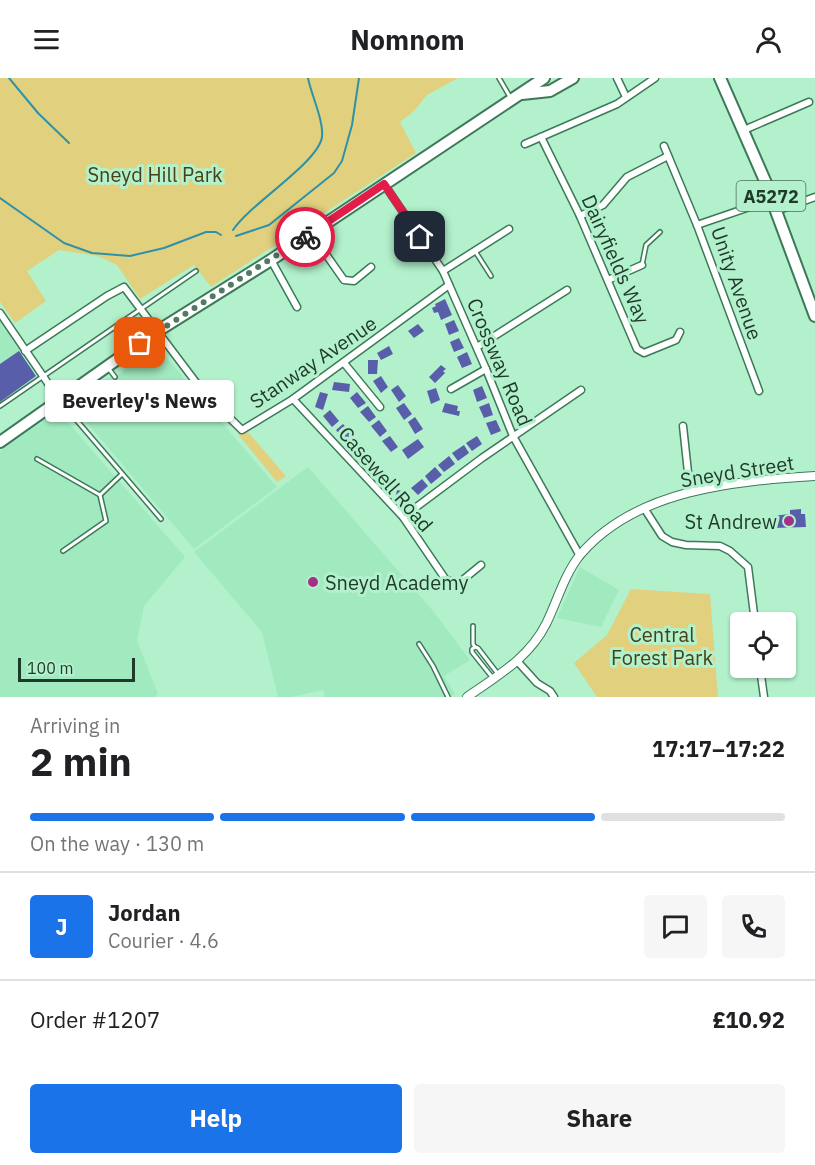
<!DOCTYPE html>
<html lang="en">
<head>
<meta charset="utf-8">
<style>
  body { margin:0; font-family:"IBM Plex Sans",sans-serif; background:#f6f6f6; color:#202124; height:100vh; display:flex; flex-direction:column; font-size:22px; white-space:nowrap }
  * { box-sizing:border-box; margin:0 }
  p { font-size:20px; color:#757577 }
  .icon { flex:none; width:33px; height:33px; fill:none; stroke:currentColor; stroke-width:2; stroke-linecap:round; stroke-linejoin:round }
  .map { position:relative; height:619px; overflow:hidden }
  .side { display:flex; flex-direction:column; background:#fff; flex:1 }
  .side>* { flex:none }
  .tools { position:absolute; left:730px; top:534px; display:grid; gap:12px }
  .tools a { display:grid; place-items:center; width:66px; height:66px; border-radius:6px; background:#fff; box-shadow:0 2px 4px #0004; font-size:30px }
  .scale { position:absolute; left:18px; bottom:15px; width:117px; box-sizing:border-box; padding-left:6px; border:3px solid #1f392a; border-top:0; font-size:16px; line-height:21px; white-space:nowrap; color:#1f392a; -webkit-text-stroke:4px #b2f1cc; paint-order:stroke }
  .pin { position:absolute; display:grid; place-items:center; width:51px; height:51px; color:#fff; margin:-26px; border-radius:12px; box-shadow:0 3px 9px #0006 }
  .courier { position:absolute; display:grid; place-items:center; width:60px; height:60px; margin:-30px; border:4px solid #e11d48; border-radius:50%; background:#fff; color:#222; box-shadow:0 2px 8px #0007 }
  .bubble { position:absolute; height:42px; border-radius:6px; background:#fff; box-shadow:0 2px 4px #0004; font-size:20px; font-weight:700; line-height:42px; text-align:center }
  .head em { font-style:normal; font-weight:700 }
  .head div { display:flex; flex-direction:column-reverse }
  .head { display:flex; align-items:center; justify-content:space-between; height:102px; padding:0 30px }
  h1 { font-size:39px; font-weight:700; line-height:45px }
  .bar { display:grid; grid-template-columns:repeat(4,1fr); gap:9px 6px; align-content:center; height:72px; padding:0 30px }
  .bar i { height:8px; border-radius:4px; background:#e0e0e0 }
  .bar .selected { background:#1a73e8 }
  .bar p { grid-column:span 4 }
  .line { display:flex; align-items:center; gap:15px; padding:0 30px; border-top:2px solid #e0e0e0 }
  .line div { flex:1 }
  .round { display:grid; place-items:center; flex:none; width:63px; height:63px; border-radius:6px; background:#f6f6f6 }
  .button { display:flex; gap:12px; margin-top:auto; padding:12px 30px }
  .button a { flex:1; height:69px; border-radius:6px; background:#1a73e8; color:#fff; font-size:24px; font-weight:700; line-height:69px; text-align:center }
  .button a+a { background:#f6f6f6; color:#202124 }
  header { display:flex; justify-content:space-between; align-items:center; height:78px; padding:0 30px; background:#fff; font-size:27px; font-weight:700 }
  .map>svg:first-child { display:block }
  .built { fill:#a1e9bf }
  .green { fill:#e1d17e }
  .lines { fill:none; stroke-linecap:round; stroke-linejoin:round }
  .stream { stroke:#2f91a9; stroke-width:2 }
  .building { fill:#595eaa }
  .service-casing { stroke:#3d7959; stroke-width:6 }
  .minor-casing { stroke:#3d7959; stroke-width:9 }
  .tertiary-casing { stroke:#3d7959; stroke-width:10 }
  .primary-casing { stroke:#3d7959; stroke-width:14 }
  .trunk-casing { stroke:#3d7959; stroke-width:14 }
  .service { stroke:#fff; stroke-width:3 }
  .minor { stroke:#fff; stroke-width:6 }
  .tertiary { stroke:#fff; stroke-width:8 }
  .primary { stroke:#fff; stroke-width:10 }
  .trunk { stroke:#fff; stroke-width:10 }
  .done { stroke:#527963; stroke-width:6; stroke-dasharray:0 10.8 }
  .route { stroke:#e11d48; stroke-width:8 }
  .poi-dot { fill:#a4308a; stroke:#b2f1cc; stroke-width:2 }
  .labels { text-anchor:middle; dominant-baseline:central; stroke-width:6; stroke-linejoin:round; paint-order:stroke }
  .shield { fill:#b2f1cc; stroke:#4b705b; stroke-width:1.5 }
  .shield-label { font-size:18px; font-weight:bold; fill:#1f392a }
  .park-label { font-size:20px; fill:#484017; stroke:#b2f1cc }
  .street-label { font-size:20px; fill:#1f392a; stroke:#b2f1cc }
  .poi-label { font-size:20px; fill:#1f392a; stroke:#b2f1cc; text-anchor:end }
</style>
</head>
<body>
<header><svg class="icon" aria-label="menu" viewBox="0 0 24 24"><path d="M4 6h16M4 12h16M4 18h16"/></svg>Nomnom<svg class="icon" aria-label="person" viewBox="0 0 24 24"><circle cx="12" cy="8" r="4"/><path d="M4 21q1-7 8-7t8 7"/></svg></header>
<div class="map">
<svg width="815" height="619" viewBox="0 0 815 619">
  <rect width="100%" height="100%" fill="#b2f1cc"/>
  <!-- built -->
  <g class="built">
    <polygon points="0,243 36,298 0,324"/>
    <polygon points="160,272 277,409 194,471 71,326 107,300 121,296 126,287 148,273"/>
    <polygon points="58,333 185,479 144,528 137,563 158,616 154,619 0,619 0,373"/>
    <polygon points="308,389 433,533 470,582 444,598 455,616 450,619 325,619 323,612 291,619 278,619 262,554 194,474"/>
    <polygon points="580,489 619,512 601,549 557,540"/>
  </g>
  <!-- green -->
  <g class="green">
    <polygon points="0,0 458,0 427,17 414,33 400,44 416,75 211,209 194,187 140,221 117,187 98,178 59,172 27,193 46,223 15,245 0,224"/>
    <polygon points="248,354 286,398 277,404 237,355"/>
    <polygon points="631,511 710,516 718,619 597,619 574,585 607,557"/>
  </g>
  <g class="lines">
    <!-- stream -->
    <g class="stream">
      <polyline points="9,0 38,35 69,65"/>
      <polyline points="0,120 64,165 92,175 130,178 164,170 206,154 216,154 221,157"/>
      <path d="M 233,152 C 251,125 318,85 322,59 C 324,43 311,16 308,0"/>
      <polyline points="236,158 269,147 334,95 342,83 352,47 359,0"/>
    </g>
  </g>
  <!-- building -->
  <g class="building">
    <polygon points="445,221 452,237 441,242 438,234 434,235 432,230 436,228 435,226"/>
    <polygon points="454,242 459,253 449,257 445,246"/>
    <polygon points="418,246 424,253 414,260 408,253"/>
    <polygon points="459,260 464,270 454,274 450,264"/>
    <polygon points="389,268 393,276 381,282 377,275"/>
    <polygon points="19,273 36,298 0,324 0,286"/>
    <polygon points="467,274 472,286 462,290 457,279"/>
    <polygon points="368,282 378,282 377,296 368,296"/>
    <polygon points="441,287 446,291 443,293 445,295 435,305 429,299"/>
    <polygon points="381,298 388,309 381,315 373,303"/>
    <polygon points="334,304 350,306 349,314 332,312"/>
    <polygon points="398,307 406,318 399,324 391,312"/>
    <polygon points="482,308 487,320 477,324 473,312"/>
    <polygon points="436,310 440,322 431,326 427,313"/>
    <polygon points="320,314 328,316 323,332 315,329"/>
    <polygon points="357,314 366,325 358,330 350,320"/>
    <polygon points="404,325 412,336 404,342 396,330"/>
    <polygon points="445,325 458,328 457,333 460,333 459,338 442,334"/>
    <polygon points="489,325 493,337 484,340 479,329"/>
    <polygon points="368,328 376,339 369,344 360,334"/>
    <polygon points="330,332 339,343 332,349 323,338"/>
    <polygon points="415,339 423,351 415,356 408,344"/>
    <polygon points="379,342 387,353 380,359 371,348"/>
    <polygon points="496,342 501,353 491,357 486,345"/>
    <polygon points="343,346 352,356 345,363 336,352"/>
    <polygon points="390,358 398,369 391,374 382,363"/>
    <polygon points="477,358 482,366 472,373 466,365"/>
    <polygon points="418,361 424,369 408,381 402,372"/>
    <polygon points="357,362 369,376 362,383 349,368"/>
    <polygon points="464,367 469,375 458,383 452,375"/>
    <polygon points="449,378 455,386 444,394 438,387"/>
    <polygon points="373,381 382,391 375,397 366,387"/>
    <polygon points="435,389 442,397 431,406 425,398"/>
    <polygon points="385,395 394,405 387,411 378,401"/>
    <polygon points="422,401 428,408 418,417 411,410"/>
    <polygon points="397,412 411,415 409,424 395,421"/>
    <polygon points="801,431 801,436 805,436 806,449 773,450 772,438 790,436 790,432"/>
  </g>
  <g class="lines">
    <defs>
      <g id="service">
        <polyline points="499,0 510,19"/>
        <polyline points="475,173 491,198"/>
        <polyline points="642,187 646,167 660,154"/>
        <polyline points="109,291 115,299"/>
        <polyline points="61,324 161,441"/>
        <polyline points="0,328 196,193"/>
        <polyline points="37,381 100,417 122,396"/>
        <polyline points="63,473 106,443 100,417"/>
        <polyline points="473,548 473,566 475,569"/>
        <polyline points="419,566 433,588 448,619"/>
        <polyline points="492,599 472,574 472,571 475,569 478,570 498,596"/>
      </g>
      <g id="minor">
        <polyline points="617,0 626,19"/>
        <polyline points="744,52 809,24"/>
        <polyline points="541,59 580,138 637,271 644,275 676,262 680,254"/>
        <polyline points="525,66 617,26 655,0"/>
        <polyline points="664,68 697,147 759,313"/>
        <polyline points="384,106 443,193 486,291 513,358 580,478"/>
        <polyline points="776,133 815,119"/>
        <polyline points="580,138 603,127 627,99 668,78"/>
        <polyline points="697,147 773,121"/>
        <polyline points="311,155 344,202 354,203 371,189"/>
        <polyline points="271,182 297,229"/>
        <polyline points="443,193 509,151"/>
        <polyline points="608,202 642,187"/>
        <polyline points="0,235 60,323"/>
        <polyline points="477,269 567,212"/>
        <polyline points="25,273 107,218 124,209 204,315 242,352 293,321 449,207"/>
        <polyline points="344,285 380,329"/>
        <polyline points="451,311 486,291"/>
        <polyline points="293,321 403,439 446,502 459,505 481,487"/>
        <polyline points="683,348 690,413"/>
        <polyline points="644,430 662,458 672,464 686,467 720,468 730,473 748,489 755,544"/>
        <polyline points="403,439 482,380 581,312"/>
        <polyline points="518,584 537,605 550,613 554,619"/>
        <polyline points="760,590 764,619"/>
      </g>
      <path id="tertiary" d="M 467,619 C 497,598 529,580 546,546 C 557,524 564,497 580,477 C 636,411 735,403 815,398"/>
      <polyline id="primary" points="720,0 773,121 776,133 815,238"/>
      <g id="trunk">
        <polyline points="522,16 550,13 573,0"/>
        <polyline points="0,364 156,254 271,182 544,0"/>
      </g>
    </defs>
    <!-- service casing -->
    <use href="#service" class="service-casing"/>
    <!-- minor casing -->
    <use href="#minor" class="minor-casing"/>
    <!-- tertiary casing -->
    <use href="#tertiary" class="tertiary-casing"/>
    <!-- primary casing -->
    <use href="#primary" class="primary-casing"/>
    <!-- trunk casing -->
    <use href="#trunk" class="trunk-casing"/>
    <!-- service -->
    <use href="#service" class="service"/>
    <!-- minor -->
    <use href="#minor" class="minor"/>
    <!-- tertiary -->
    <use href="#tertiary" class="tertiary"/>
    <!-- primary -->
    <use href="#primary" class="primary"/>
    <!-- trunk -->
    <use href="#trunk" class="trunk"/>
  </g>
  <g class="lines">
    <!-- done -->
    <polyline class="done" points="140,265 305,159"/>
    <!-- route -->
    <polyline class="route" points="305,159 384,106 420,159"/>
  </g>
  <!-- markers -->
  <g class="poi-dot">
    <circle cx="789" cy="443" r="6"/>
    <circle cx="313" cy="504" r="6"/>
  </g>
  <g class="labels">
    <!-- shield labels -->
    <rect class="shield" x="736.5" y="103" width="69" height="30" rx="4.5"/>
    <g class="shield-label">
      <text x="771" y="118">A5272</text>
    </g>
    <!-- park labels -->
    <g class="park-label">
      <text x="155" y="96">Sneyd Hill Park</text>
      <text x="662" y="556">Central<tspan x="662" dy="23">Forest Park</tspan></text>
    </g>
    <!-- street labels -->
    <g class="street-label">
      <text transform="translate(616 181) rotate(66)">Dairyfields Way</text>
      <text transform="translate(737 205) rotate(71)">Unity Avenue</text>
      <text transform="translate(313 284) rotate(-34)">Stanway Avenue</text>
      <text transform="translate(500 284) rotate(67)">Crossway Road</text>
      <text transform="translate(737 393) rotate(-9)">Sneyd Street</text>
      <text transform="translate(386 401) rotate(49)">Casewell Road</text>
    </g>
    <!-- poi labels -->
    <g class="poi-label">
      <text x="777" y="443">St Andrew</text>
      <text x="325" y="504" text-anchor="start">Sneyd Academy</text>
    </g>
  </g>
</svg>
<div class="tools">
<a><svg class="icon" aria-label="locate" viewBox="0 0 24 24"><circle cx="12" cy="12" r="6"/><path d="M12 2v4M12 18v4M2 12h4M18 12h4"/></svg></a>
</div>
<div class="scale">100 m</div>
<div class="pin" style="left:140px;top:265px;background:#ea580c"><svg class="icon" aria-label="bag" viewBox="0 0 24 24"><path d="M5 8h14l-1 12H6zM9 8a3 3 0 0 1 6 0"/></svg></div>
<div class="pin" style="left:420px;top:159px;background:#1f2937"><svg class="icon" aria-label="home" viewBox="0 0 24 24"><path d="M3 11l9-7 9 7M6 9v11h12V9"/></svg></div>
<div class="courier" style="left:305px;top:159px"><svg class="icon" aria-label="bike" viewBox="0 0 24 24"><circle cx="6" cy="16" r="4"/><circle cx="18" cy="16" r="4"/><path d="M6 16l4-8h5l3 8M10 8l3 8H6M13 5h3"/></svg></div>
<div class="bubble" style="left:45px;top:302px;width:189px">Beverley's News</div>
</div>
<section class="side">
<div class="head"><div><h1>2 min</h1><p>Arriving in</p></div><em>17:17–17:22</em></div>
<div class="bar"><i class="selected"></i><i class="selected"></i><i class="selected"></i><i></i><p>On the way · 130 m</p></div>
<div class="line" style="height:108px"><b class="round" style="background:#1a73e8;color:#fff">J</b><div><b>Jordan</b><p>Courier · 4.6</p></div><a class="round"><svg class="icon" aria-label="chat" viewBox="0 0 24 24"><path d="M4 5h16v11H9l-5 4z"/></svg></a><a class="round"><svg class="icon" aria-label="phone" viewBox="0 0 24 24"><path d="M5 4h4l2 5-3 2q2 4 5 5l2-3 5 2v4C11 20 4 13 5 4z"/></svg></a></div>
<div class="line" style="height:78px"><div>Order #1207</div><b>£10.92</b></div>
<div class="button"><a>Help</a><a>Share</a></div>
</section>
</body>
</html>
